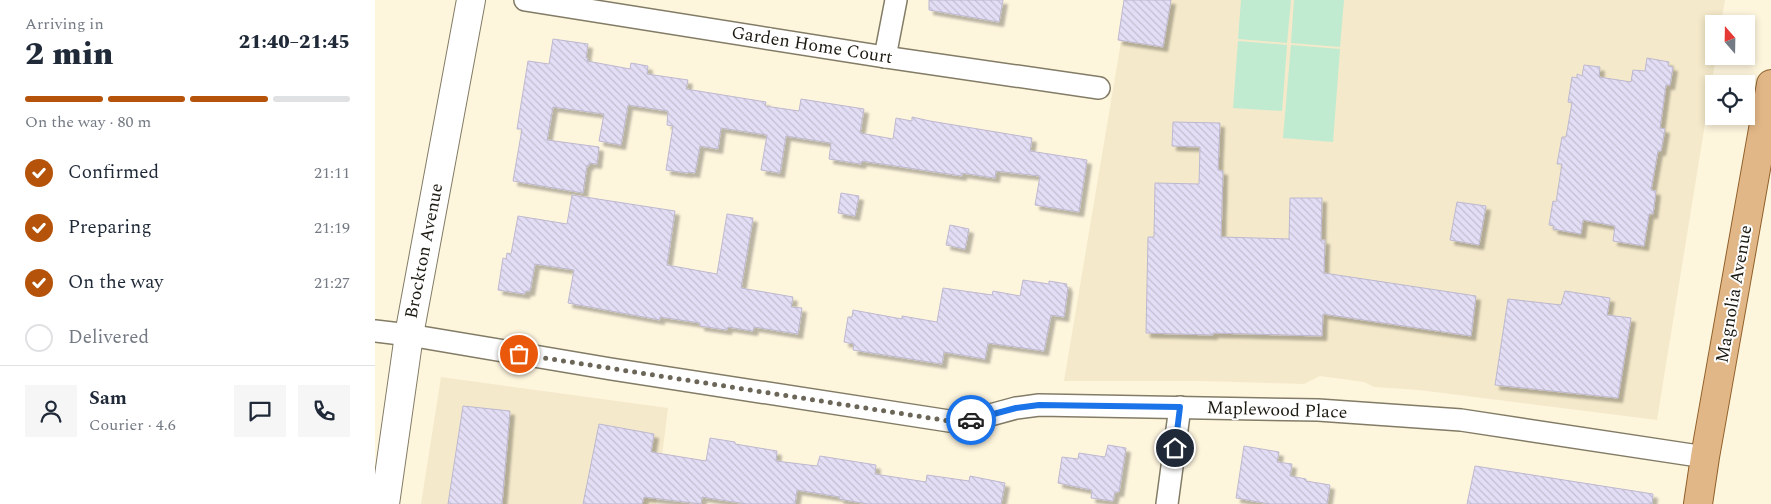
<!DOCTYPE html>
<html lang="en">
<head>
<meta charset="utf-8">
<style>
  body { margin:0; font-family:Spectral,serif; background:#f6f6f7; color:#1f2937; height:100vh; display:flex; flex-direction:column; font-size:19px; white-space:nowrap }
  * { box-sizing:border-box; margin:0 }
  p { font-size:16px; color:#747a83 }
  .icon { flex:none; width:28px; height:28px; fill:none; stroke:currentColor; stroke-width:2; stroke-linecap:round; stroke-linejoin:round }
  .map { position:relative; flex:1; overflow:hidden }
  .panel { display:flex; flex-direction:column; background:#fff; width:375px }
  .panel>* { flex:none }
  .needle { width:32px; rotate:340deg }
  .tools { position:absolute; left:1330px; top:15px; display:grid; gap:10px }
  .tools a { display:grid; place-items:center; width:50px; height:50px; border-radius:0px; background:#fff; box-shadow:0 2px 8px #0003; font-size:25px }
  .pin { position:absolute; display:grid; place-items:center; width:42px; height:42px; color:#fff; margin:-21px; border:2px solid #fff; border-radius:50%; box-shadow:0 1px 5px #0007 }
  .courier { position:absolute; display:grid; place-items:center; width:50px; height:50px; margin:-25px; border:4px solid #1a73e8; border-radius:50%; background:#fff; color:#222; box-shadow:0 1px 6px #0007 }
  .headline em { font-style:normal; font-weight:800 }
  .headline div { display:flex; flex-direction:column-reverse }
  .headline { display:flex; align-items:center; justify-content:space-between; height:85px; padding:0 25px }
  h1 { font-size:32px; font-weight:800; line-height:38px }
  .bar { display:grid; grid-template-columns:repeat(4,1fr); gap:8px 5px; align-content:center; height:60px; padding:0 25px }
  .bar i { height:6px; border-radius:4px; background:#e0e1e3 }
  .bar .active { background:#b45309 }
  .bar p { grid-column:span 4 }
  .line { display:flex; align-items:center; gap:12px; padding:0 25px; border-top:1px solid #e0e1e3 }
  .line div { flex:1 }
  .round { display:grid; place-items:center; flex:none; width:52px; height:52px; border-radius:0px; background:#f6f6f7 }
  ol { padding:0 25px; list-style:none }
  li { display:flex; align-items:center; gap:15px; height:55px }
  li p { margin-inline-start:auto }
  li .icon { padding:5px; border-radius:50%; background:#b45309; color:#fff; stroke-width:4 }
  li:last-child { color:#747a83 }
  li i { width:28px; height:28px; border:2px solid #e0e1e3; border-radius:50% }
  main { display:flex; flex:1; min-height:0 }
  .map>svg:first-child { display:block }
  .built { fill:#f4e9ca }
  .pitch { fill:#c0ebd1 }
  .building { fill:url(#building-back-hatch); stroke:#bdb8ce; filter:url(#shadow) }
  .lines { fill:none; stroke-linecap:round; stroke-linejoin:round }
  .street-casing { stroke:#827b65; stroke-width:24 }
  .secondary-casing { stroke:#827b65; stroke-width:30 }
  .primary-casing { stroke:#90602a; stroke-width:30 }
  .street { stroke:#fff; stroke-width:21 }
  .secondary { stroke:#fff; stroke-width:28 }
  .primary { stroke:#e2b787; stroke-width:28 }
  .done { stroke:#6b6658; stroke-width:5; stroke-dasharray:0 9 }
  .route { stroke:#1a73e8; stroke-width:6 }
  .labels { text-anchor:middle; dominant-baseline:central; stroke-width:4; stroke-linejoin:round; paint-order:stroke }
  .street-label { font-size:18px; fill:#1c1911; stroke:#fff }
</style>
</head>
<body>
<main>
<section class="panel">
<div class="headline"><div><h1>2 min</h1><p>Arriving in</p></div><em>21:40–21:45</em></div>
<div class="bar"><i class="active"></i><i class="active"></i><i class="active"></i><i></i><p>On the way · 80 m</p></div>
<ol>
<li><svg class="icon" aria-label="check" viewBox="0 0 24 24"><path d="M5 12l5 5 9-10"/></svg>Confirmed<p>21:11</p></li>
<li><svg class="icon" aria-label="check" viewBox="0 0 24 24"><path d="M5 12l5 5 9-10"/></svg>Preparing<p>21:19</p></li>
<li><svg class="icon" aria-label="check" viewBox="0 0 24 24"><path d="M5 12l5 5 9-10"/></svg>On the way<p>21:27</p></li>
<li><i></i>Delivered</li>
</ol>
<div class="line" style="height:90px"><a class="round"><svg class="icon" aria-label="person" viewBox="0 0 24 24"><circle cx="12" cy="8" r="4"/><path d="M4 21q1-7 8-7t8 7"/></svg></a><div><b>Sam</b><p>Courier · 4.6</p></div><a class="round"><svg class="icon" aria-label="chat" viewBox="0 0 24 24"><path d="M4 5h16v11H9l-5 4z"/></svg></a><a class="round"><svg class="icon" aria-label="phone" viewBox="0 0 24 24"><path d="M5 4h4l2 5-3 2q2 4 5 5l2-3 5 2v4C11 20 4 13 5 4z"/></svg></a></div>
</section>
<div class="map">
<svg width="1396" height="504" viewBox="0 0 1396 504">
  <defs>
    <pattern id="building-back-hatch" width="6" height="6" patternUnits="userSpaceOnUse" patternTransform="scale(1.25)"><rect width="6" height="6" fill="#e3def5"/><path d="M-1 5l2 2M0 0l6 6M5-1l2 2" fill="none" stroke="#c2bed1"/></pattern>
    <filter id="shadow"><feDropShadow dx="4.5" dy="4.5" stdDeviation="1" flood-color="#0004"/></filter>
  </defs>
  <rect width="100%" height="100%" fill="#fef5dd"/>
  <!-- built -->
  <g class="built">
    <polygon points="753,0 1350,0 1346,24 1339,24 1339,56 1341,56 1282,420 1044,390 999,387 989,382 945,376 929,384 825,381 689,381"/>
    <polygon points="66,377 293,408 281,504 46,504"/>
  </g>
  <!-- pitch -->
  <g class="pitch">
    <polygon points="866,0 916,0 912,43 863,39"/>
    <polygon points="919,0 969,0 965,47 916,43"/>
    <polygon points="863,41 912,45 907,111 858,108"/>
    <polygon points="916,45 965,49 958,142 908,138"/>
  </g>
  <!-- building -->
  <g class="building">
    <polygon points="554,0 628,0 624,22 554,10"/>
    <polygon points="749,0 796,0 788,47 743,40"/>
    <polygon points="178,39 213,44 211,58 213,58 212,61 255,69 256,63 273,66 272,74 313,80 311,89 391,102 390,106 424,111 426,99 489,109 485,133 518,139 521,118 537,121 537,117 555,121 657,138 655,151 712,160 704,212 660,205 665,176 621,171 620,178 587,173 587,176 487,161 486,164 454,159 456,143 411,136 405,173 386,170 392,135 346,128 343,149 325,146 320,173 314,172 313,173 291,170 298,126 292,125 293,111 253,105 246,145 224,141 229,114 178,107 172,140 224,147 222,164 214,163 214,166 212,165 208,193 138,181 147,129 142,129 153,61 174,64"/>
    <polygon points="1272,58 1294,62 1293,66 1298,67 1295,85 1291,85 1285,128 1290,129 1286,151 1283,151 1276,190 1281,191 1278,214 1274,214 1269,246 1238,241 1240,226 1208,220 1206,234 1178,229 1179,226 1174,225 1178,201 1181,202 1187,164 1182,164 1187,137 1191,137 1197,103 1193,102 1197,77 1202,78 1202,74 1207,76 1209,65 1225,67 1224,77 1256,82 1258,70 1270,71"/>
    <polygon points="798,122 845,123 843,170 848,171 846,237 914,239 915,198 947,198 946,240 950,240 949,273 1101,296 1096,336 948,314 947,336 838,333 838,335 771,333 773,237 779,237 780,183 824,184 825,147 797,146"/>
    <polygon points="466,193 484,196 480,216 463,213"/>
    <polygon points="197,195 300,211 292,265 342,274 352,214 378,218 366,288 418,297 416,307 427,308 423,334 379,327 378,331 353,327 352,330 325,326 325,323 285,317 285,320 193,303 199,270 160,264 155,291 151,291 150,294 123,290 128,258 131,259 132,253 136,254 143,216 192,224"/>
    <polygon points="1082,202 1111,206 1104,245 1075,240"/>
    <polygon points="575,225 594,229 590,249 571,245"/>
    <polygon points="648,280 674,284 674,281 692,284 691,287 693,287 689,317 676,315 669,351 613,343 610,359 569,352 567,364 478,350 479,344 469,342 473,317 477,317 478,310 527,319 527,316 562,322 568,288 617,295 618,291 645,296"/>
    <polygon points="1190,291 1235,298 1232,315 1256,318 1243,398 1120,385 1133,299 1186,305"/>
    <polygon points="88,406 135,411 127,504 73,504"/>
    <polygon points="224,424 279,434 276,452 331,461 335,438 360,442 360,444 402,451 401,461 442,466 445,456 501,465 500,474 551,482 552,475 594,481 595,476 630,483 626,504 493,504 464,499 465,497 422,490 420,504 372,504 327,497 326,504 269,497 267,504 208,504"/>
    <polygon points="733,445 751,448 744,492 740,492 738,501 716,498 717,490 683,483 687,457 703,459 704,453 730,457"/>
    <polygon points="869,446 904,452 902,462 917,464 915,476 931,479 931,481 955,485 952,504 895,504 861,498"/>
    <polygon points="1100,466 1278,494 1277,504 1092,504"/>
  </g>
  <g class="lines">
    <defs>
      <g id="street">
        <polyline points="150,0 510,57 724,88"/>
        <polyline points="510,57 521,0"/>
        <polyline points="0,331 34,335 236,369 574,421 597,420 641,408 664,405 943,410 1086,420 1330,457"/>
        <polyline points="792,504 805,407"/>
      </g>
      <polyline id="secondary" points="10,504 34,335 96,0"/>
      <polyline id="primary" points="1323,504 1330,457 1396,84"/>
    </defs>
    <!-- street casing -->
    <use href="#street" class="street-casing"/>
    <!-- secondary casing -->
    <use href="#secondary" class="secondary-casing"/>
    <!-- primary casing -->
    <use href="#primary" class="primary-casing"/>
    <!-- street -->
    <use href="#street" class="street"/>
    <!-- secondary -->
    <use href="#secondary" class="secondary"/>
    <!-- primary -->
    <use href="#primary" class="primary"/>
  </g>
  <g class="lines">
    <!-- done -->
    <polyline class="done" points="144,354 574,421 596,420"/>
    <!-- route -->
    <polyline class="route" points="596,420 641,408 664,405 805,407 800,448"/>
  </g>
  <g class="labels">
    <!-- street labels -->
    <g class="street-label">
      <text transform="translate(437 45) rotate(9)">Garden Home Court</text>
      <text transform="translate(49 251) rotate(-79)">Brockton Avenue</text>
      <text transform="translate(1359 294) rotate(-80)">Magnolia Avenue</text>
      <text transform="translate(902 410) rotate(2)">Maplewood Place</text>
    </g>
  </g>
</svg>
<div class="tools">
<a><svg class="needle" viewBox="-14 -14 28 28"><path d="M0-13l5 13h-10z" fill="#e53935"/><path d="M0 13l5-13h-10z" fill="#747a83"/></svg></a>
<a><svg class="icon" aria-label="locate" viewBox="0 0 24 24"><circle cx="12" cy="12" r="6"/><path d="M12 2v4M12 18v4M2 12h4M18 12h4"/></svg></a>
</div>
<div class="pin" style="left:144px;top:354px;background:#ea580c"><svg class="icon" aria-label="bag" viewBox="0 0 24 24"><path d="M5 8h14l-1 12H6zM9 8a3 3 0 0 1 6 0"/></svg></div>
<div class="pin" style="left:800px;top:448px;background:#1f2937"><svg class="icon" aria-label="home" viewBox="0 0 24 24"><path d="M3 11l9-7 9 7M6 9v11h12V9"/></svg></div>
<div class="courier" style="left:596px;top:420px"><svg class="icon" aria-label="car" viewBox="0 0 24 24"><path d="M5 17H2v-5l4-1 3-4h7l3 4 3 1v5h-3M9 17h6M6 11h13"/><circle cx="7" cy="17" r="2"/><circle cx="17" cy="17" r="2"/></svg></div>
</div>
</main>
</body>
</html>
